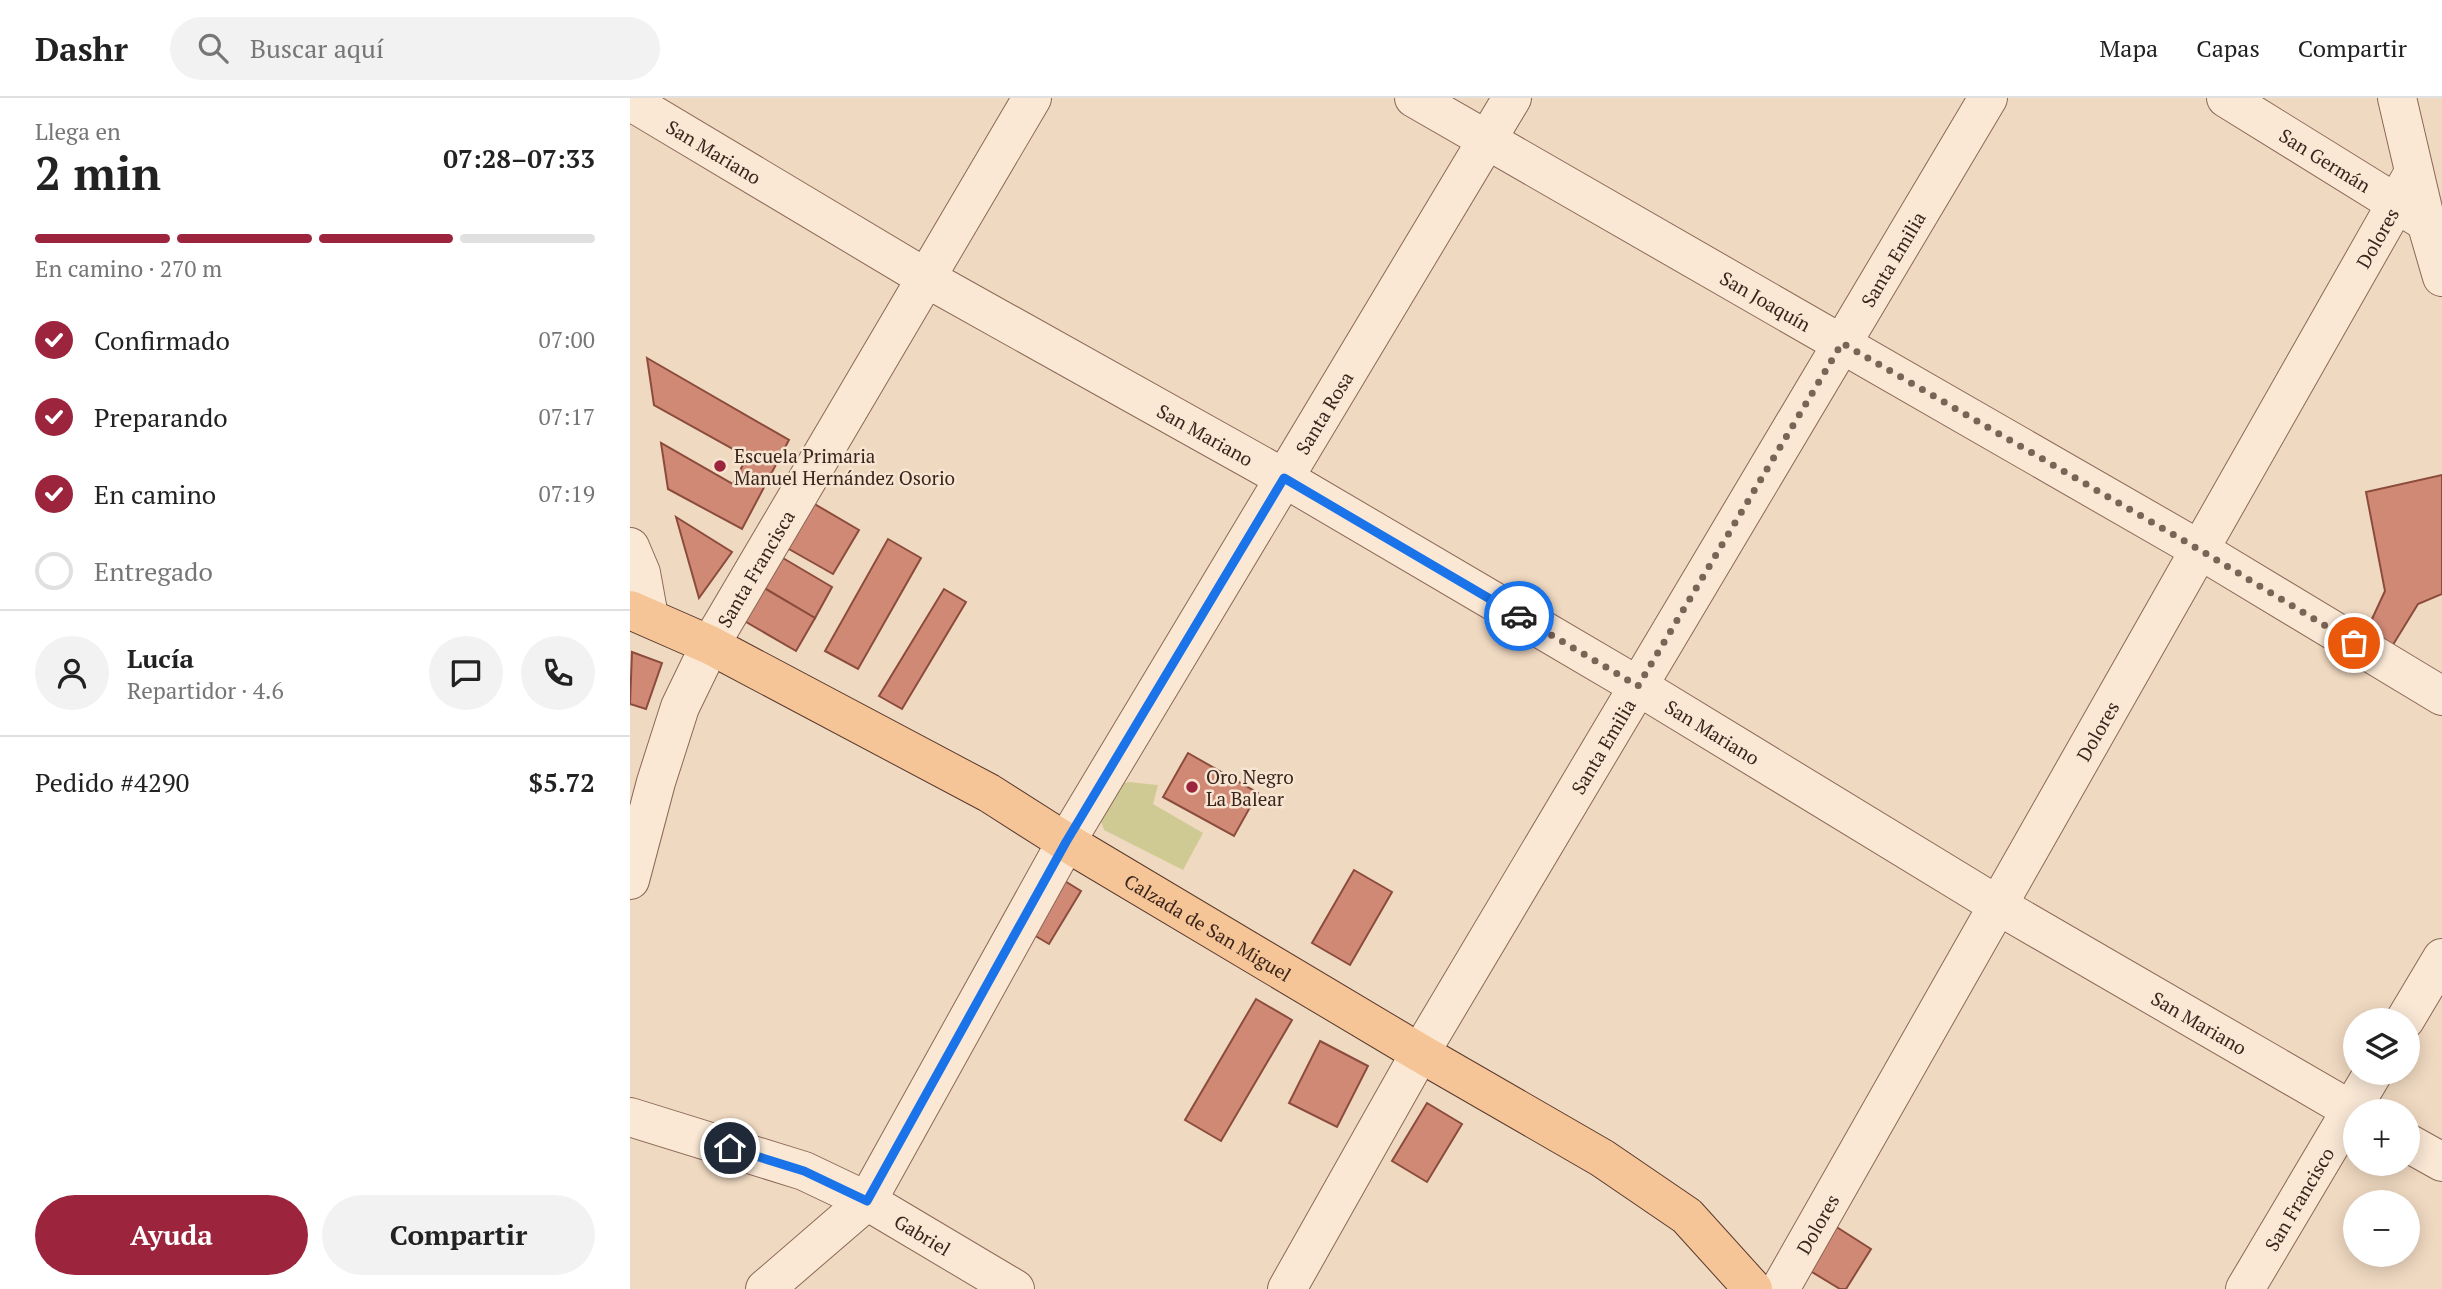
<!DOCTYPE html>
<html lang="es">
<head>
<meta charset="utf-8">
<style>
  body { margin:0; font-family:"PT Serif",serif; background:#f2f2f2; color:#222; height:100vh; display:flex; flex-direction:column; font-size:26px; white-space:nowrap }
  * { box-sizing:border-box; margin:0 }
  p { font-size:23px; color:#767676 }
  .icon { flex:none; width:38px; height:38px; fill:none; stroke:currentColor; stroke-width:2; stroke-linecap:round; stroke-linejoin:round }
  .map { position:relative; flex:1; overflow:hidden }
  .panel { display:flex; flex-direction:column; background:#fff; width:630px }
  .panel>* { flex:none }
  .tools { position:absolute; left:1713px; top:910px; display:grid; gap:14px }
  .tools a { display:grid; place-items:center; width:77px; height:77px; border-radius:50%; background:#fff; box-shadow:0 4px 18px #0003; font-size:35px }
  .pin { position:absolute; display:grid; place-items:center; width:60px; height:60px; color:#fff; margin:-30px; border:4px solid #fff; border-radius:50%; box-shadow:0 2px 7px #0007 }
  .courier { position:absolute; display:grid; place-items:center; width:70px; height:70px; margin:-35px; border:5px solid #1a73e8; border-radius:50%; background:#fff; color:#222; box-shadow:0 2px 9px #0007 }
  .overview em { font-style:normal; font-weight:700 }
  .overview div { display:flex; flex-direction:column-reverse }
  .overview { display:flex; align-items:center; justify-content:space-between; height:119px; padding:0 35px }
  h1 { font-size:46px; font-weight:700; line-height:52px }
  .bar { display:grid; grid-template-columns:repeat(4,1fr); gap:10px 7px; align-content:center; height:84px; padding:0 35px }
  .bar i { height:9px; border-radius:5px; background:#e0e0e0 }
  .bar .selected { background:#9d243d }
  .bar p { grid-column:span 4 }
  .line { display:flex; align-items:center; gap:18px; padding:0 35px; border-top:2px solid #e0e0e0 }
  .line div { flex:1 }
  .round { display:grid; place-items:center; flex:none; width:74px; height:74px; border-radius:37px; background:#f2f2f2 }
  ol { padding:0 35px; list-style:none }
  li { display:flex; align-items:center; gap:21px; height:77px }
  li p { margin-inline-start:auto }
  li .icon { padding:7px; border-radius:50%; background:#9d243d; color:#fff; stroke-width:4 }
  li:last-child { color:#767676 }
  li i { width:38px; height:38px; border:4px solid #e0e0e0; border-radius:50% }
  .button { display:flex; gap:14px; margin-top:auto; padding:14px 35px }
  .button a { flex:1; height:80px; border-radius:42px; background:#9d243d; color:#fff; font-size:28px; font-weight:700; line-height:80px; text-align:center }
  .button a+a { background:#f2f2f2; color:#222 }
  header { display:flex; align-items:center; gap:42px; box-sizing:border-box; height:98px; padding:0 35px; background:#fff; border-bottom:2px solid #e0e0e0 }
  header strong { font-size:33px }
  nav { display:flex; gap:38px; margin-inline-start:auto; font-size:24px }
  .search { width:490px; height:63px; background:#f2f2f2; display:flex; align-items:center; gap:18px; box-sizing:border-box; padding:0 24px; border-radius:38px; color:#767676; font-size:26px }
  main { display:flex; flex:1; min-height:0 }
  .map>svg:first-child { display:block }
  .green { fill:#cfca94 }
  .building { fill:#d08975; stroke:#8b4c3c; stroke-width:2 }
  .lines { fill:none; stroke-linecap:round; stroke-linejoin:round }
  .minor-casing { stroke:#8b6857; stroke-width:40 }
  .major-casing { stroke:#58382c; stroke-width:40 }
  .minor { stroke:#fae8d5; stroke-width:38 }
  .major { stroke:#f6c597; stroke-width:38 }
  .done { stroke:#7a6456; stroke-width:7; stroke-dasharray:0 12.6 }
  .route { stroke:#1a73e8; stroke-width:9 }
  .poi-dot { fill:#9d243d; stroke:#f7e5d1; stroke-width:2.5 }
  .labels { text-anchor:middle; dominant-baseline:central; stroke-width:5; stroke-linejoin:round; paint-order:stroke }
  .street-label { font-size:19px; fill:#3a251d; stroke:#f7e5d1 }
  .poi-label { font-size:19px; fill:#3a251d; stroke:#f7e5d1; text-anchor:start }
</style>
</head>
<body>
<header>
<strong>Dashr</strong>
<div class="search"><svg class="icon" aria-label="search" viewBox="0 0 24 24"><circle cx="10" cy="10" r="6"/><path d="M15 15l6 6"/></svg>Buscar aquí</div>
<nav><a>Mapa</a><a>Capas</a><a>Compartir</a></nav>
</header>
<main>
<section class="panel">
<div class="overview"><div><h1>2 min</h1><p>Llega en</p></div><em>07:28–07:33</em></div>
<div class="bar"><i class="selected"></i><i class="selected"></i><i class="selected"></i><i></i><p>En camino · 270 m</p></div>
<ol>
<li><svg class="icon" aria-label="check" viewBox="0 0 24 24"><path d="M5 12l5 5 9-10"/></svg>Confirmado<p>07:00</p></li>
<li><svg class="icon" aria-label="check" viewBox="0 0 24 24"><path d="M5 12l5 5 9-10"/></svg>Preparando<p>07:17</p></li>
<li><svg class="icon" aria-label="check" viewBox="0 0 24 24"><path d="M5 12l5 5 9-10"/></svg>En camino<p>07:19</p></li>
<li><i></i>Entregado</li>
</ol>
<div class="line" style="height:126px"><a class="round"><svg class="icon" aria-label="person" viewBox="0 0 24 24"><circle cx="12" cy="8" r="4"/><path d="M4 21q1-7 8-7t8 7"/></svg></a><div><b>Lucía</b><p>Repartidor · 4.6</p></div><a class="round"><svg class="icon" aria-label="chat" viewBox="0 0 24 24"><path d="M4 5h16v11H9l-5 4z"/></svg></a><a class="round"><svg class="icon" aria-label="phone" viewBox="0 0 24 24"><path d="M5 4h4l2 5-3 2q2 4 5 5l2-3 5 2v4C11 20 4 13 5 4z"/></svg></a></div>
<div class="line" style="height:91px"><div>Pedido #4290</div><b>$5.72</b></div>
<div class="button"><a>Ayuda</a><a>Compartir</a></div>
</section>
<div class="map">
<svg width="1812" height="1191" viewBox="0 0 1812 1191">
  <rect width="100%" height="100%" fill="#f0d9c1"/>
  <!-- green -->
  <polygon class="green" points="498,684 528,687 523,706 573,735 553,772 474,732 469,717 479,691"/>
  <!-- building -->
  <g class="building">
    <polygon points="17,260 159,342 112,431 38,391 31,345 103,386 117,359 24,307"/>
    <polygon points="1812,377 1812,496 1788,506 1761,550 1735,536 1755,493 1736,394"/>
    <polygon points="176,401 229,432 203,476 150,446"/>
    <polygon points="46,419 102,454 69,500"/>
    <polygon points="258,441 291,460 228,571 195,553"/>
    <polygon points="141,453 202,489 185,520 124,484"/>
    <polygon points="124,484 185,520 166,553 104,517"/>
    <polygon points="314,491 336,504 272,611 249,598"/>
    <polygon points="2,554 32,565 16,611 0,606"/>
    <polygon points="558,655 628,695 604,738 533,699"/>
    <polygon points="724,772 762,794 720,867 682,845"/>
    <polygon points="430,780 451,793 419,846 397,833"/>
    <polygon points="626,901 662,922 591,1043 555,1022"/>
    <polygon points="690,943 738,968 707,1029 659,1005"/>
    <polygon points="797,1005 832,1026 797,1084 762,1063"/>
    <polygon points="1205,1128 1241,1151 1216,1191 1210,1191 1177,1171"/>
  </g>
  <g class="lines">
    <defs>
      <g id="minor">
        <path id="s1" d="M 784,0 L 1570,452 L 1812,598"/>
        <path id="s2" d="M 1596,0 L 1796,124"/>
        <polyline points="1767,0 1796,124 1812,179"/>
        <path id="s3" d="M 0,3 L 296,180 L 654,380 L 1008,588 L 1369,808 L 1726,1015"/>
        <polyline points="0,449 11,475 19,519"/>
        <path id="s4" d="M 0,782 L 26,684 L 50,609 L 80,547 L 402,0"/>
        <polyline points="1775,922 1812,860"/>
        <path id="s5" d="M 0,1019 L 174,1073 L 237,1103 L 385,1191"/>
        <polyline points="1778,1045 1812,1064"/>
        <path id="s6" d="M 135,1191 L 237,1103 L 436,744 L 882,0"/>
        <path id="s7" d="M 657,1191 L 790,955 L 1358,0"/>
        <path id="s8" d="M 1150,1191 L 1784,74"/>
        <path id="s9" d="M 1615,1191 L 1743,975"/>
      </g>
      <g id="major">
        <path id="s10" d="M 0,512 L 80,547 L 359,695 L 436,744 L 790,955 L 972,1060 L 1057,1118 L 1123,1191"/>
      </g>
    </defs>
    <!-- minor casing -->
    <use href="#minor" class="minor-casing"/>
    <!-- major casing -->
    <use href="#major" class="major-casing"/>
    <!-- minor -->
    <use href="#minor" class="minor"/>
    <!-- major -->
    <use href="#major" class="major"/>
  </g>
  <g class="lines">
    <!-- done -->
    <polyline class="done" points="889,518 1008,588 1212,245 1570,452 1724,545"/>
    <!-- route -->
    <polyline class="route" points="100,1050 174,1073 237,1103 436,744 654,380 889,518"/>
  </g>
  <!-- markers -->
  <g class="poi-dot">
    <circle cx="90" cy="368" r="7"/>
    <circle cx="562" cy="689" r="7"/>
  </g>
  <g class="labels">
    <!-- street labels -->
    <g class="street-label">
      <text stroke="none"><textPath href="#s3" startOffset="98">San Mariano</textPath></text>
      <text stroke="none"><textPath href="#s2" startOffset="117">San Germán</textPath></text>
      <text stroke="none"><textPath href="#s8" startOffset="1209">Dolores</textPath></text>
      <text stroke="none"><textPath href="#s7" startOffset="1195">Santa Emilia</textPath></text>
      <text stroke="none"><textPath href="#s1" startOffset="406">San Joaquín</textPath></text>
      <text stroke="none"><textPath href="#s6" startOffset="1046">Santa Rosa</textPath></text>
      <text stroke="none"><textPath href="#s3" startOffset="665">San Mariano</textPath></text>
      <text stroke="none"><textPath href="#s4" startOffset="338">Santa Francisca</textPath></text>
      <text stroke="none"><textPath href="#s3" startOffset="1253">San Mariano</textPath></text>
      <text stroke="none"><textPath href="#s8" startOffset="642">Dolores</textPath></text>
      <text stroke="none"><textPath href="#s7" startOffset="628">Santa Emilia</textPath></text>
      <text stroke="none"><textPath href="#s10" startOffset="660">Calzada de San Miguel</textPath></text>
      <text stroke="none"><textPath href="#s3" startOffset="1820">San Mariano</textPath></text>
      <text stroke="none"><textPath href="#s9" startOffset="105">San Francisco</textPath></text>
      <text stroke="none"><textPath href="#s8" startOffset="75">Dolores</textPath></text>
      <text stroke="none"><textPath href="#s5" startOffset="317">Gabriel</textPath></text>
    </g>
    <!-- poi labels -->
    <g class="poi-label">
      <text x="104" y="357">Escuela Primaria<tspan x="104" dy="22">Manuel Hernández Osorio</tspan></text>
      <text x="576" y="678">Oro Negro<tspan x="576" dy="22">La Balear</tspan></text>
    </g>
  </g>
</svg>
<div class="tools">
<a><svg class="icon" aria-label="layers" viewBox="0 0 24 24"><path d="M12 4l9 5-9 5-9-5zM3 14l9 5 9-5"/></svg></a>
<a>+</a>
<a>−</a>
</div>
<div class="pin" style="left:1724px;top:545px;background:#ea580c"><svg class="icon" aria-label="bag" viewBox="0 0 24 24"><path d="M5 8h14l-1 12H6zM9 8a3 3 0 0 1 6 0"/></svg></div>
<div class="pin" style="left:100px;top:1050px;background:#1f2937"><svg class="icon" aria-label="home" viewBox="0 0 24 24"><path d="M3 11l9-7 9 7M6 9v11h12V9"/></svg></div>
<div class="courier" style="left:889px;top:518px"><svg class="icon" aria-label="car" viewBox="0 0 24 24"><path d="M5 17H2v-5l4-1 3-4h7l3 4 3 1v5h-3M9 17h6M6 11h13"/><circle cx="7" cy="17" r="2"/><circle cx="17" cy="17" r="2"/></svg></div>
</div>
</main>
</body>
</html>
